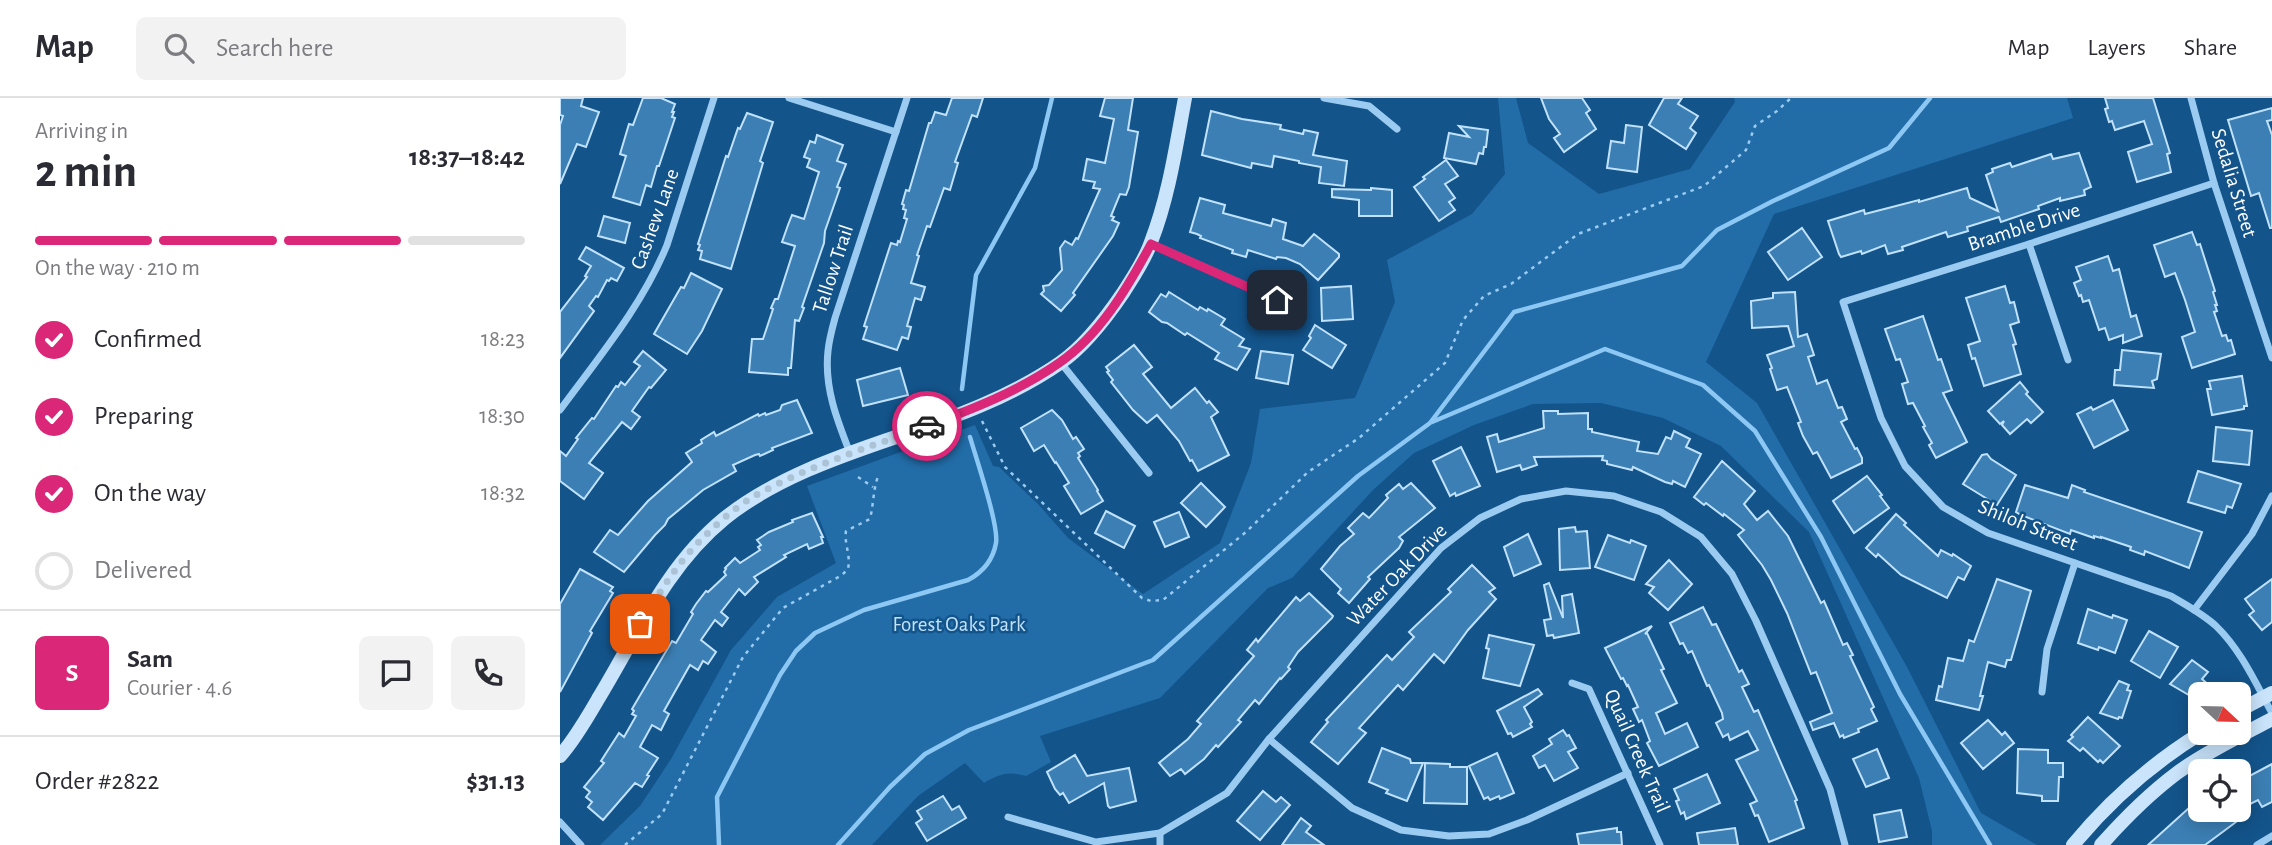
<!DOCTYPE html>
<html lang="en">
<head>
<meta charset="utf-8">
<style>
  body { margin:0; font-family:"Alegreya Sans",sans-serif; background:#f2f2f3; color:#2b2b33; height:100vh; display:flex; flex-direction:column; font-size:26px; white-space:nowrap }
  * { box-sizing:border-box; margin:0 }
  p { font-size:23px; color:#7c7c81 }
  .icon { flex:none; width:38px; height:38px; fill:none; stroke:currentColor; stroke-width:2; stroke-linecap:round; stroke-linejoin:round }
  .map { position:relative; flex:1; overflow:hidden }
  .sheet { display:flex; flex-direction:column; background:#fff; width:560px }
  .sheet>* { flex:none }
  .needle { width:46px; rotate:112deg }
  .fabs { position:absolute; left:1628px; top:584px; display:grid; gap:14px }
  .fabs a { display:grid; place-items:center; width:63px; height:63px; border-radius:10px; background:#fff; box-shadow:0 4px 18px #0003; font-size:35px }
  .pin { position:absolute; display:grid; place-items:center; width:60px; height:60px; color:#fff; margin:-30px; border-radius:14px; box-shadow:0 4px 10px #0006 }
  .courier { position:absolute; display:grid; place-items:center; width:70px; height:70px; margin:-35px; border:5px solid #db2777; border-radius:50%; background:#fff; color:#222; box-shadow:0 2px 9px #0007 }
  .overview em { font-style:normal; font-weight:700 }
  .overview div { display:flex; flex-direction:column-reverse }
  .overview { display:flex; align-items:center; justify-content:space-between; height:119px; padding:0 35px }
  h1 { font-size:46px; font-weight:700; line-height:52px }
  .bar { display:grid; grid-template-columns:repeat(4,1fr); gap:10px 7px; align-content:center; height:84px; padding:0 35px }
  .bar i { height:9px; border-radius:5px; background:#e1e1e2 }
  .bar .selected { background:#db2777 }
  .bar p { grid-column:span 4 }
  .line { display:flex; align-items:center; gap:18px; padding:0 35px; border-top:2px solid #e1e1e2 }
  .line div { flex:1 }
  .round { display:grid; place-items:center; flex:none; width:74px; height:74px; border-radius:10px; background:#f2f2f3 }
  ol { padding:0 35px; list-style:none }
  li { display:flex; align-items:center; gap:21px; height:77px }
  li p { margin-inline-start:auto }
  li .icon { padding:7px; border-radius:50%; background:#db2777; color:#fff; stroke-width:4 }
  li:last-child { color:#7c7c81 }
  li i { width:38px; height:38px; border:4px solid #e1e1e2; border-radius:50% }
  header { display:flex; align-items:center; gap:42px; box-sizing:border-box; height:98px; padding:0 35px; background:#fff; border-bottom:2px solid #e1e1e2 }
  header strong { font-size:33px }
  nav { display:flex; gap:38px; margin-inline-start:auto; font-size:24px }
  .search { width:490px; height:63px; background:#f2f2f3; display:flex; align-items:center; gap:18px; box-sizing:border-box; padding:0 24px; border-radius:10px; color:#7c7c81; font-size:26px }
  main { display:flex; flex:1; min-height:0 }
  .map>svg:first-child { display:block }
  .green { fill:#226da8 }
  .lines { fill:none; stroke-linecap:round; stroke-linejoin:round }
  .stream { stroke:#8dc7f3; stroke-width:4.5 }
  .building { fill:#3c7fb4; stroke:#c1e2fc; stroke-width:2 }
  .path { stroke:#9bcbf0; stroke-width:2.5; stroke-dasharray:3.5 5; stroke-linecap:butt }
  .lane { stroke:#9bcbf0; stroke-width:5 }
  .street { stroke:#9bcbf0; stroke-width:7 }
  .secondary { stroke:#c9e4fb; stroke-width:14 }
  .done { stroke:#acc3d6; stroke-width:7; stroke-dasharray:0 12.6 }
  .route { stroke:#db2777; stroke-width:9 }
  .labels { text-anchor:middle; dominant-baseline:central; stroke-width:5; stroke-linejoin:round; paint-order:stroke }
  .street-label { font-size:21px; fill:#fff; stroke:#13548b }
  .park-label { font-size:21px; fill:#c1e2fc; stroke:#13548b }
</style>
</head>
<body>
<header>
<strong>Map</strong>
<div class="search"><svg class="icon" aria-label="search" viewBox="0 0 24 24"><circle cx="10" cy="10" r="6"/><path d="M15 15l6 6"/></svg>Search here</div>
<nav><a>Map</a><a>Layers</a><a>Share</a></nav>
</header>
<main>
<section class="sheet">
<div class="overview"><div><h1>2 min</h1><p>Arriving in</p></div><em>18:37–18:42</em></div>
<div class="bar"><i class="selected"></i><i class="selected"></i><i class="selected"></i><i></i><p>On the way · 210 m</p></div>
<ol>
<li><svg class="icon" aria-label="check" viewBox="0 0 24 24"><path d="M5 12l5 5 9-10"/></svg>Confirmed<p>18:23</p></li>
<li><svg class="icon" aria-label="check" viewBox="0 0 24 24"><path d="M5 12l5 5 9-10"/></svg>Preparing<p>18:30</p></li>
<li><svg class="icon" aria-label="check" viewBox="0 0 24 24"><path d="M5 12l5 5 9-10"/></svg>On the way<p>18:32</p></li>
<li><i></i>Delivered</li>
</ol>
<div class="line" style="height:126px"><b class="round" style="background:#db2777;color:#fff">S</b><div><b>Sam</b><p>Courier · 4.6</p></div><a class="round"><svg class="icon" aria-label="chat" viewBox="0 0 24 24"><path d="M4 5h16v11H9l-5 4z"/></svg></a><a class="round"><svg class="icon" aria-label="phone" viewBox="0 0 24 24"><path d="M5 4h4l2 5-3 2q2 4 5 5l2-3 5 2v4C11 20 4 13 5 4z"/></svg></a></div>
<div class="line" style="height:91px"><div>Order #2822</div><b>$31.13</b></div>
</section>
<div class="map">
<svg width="1712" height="747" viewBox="0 0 1712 747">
  <rect width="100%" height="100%" fill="#13548b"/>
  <!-- green -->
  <path class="green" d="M 938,0 L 956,0 L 968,45 L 1039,96 L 1130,71 L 1175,4 L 1174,0 L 1507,0 L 1513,20 L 1214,116 L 1146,264 L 1197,305 L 1347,569 L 1421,715 L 1477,747 L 1372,747 L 1372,733 L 1359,680 L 1249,434 L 1161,348 L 1103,320 L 1041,305 L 973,306 L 914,327 L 854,355 L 813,392 L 732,480 L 708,490 L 600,600 L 480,638 L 491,664 L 466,678 C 449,673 439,676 424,685 L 405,665 L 358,698 L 312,747 L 40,747 L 80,708 L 111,661 L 171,552 L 217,499 L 276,465 L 247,388 L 415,327 L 433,368 L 439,369 L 478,406 L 508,440 L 583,496 L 660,445 L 691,365 L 700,311 L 795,300 L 835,204 L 827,162 L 912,116 L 945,76 Z"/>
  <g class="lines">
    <!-- stream -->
    <g class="stream">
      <polyline points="402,291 416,177 475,70 492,0"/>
      <polyline points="872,324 1045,251 1143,287 1195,333 1261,439 1340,596 1430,747"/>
      <path d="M 159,747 L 157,699 L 220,577 L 236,553 L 255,535 L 304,512 L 408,482 C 423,474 433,462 436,445 C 439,427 416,360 410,339"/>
      <polyline points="278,747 330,689 365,656 409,632 593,562 798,378 870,325 954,214 1122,168 1157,132 1213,103 1329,50 1370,0"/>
    </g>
  </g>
  <!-- building -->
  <g class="building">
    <polygon points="0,0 23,0 21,8 39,14 26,49 17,46 0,86 0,27 3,18 0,17"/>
    <polygon points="83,0 101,0 115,6 112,14 114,14 112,19 115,20 99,68 97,68 91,89 86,87 80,107 53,99 66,58 60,56 69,26 73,27"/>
    <polygon points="392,0 423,0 417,19 412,17 395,64 398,65 390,92 384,90 370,129 367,128 357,157 359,158 351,185 365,189 361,202 355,200 347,228 351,229 348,241 342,239 337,252 303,241 307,229 304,228 331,145 337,147 338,143 340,144 347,121 344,120 346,112 343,111 344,107 342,106 346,92 349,93 369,25 371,25 375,14 386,17"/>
    <polygon points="545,0 573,0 568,32 578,34 569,89 566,97 560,96 551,118 554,119 552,122 559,125 553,138 513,195 515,197 501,213 481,196 484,193 483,188 489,187 502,172 500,150 505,143 512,147 516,140 518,141 540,91 533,90 535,84 523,82 527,61 545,65 554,21 540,18"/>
    <polygon points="981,0 1022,0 1030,12 1026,15 1036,31 1004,54 994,40 1000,36 989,21"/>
    <polygon points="1104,0 1122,0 1118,6 1138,18 1130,30 1136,35 1126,51 1089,27"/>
    <polygon points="1545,0 1593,0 1610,55 1607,56 1611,74 1577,84 1568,54 1592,46 1585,26 1584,23 1555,32 1552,23 1549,24 1545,11 1548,10"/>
    <polygon points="1712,10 1712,22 1707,23 1712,37 1712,130 1710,130 1699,95 1691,98 1668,22"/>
    <polygon points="651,13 682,21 721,27 720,31 743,36 744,32 758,35 753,57 787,63 784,88 759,85 761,69 739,65 739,63 714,58 712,69 692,65 691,70 642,57"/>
    <polygon points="187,15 213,24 200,63 203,65 171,171 140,161 142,153 138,152 140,147 138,146 166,58 168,59 178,30 180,31"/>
    <polygon points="1066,27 1082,29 1077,74 1047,70 1051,43 1064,45"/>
    <polygon points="899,28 928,32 926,49 924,49 923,56 919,55 916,66 884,60 889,35 909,39"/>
    <polygon points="257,37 283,47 277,63 286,66 277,89 280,90 265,133 264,145 242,209 244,210 239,223 235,222 231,270 228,270 228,277 189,274 192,241 203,241 213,211 211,210 215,201 218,201 235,148 222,144 228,127 232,117 244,121 259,74 247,69 250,61 244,59 250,43 255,45"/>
    <polygon points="1519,55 1531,89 1524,92 1525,97 1500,103 1500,100 1478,108 1479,111 1441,124 1439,119 1407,129 1408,133 1388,139 1386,134 1342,149 1343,152 1328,156 1325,147 1302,156 1301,153 1281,159 1279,156 1268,123 1304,112 1305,116 1359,102 1359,104 1407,90 1410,100 1438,113 1426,77 1433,74 1432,71 1450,65 1452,69 1491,56 1493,61"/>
    <polygon points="886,62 898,78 885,86 895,100 889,104 895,112 879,123 854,89 865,81 863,79"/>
    <polygon points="811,90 832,92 832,118 799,118 799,102 772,99 772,91 811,92"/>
    <polygon points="640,100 665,107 663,115 711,128 713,121 726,125 723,141 743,148 754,136 779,156 779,159 758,182 740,166 726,160 717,159 716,161 688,152 686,159 672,155 673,152 640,140 641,138 637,136 630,134"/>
    <polygon points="44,118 70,125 65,145 38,138"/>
    <polygon points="1242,130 1262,159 1228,182 1208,154"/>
    <polygon points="1632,134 1637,147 1640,146 1655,193 1653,194 1657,207 1655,207 1657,213 1654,214 1662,238 1666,237 1668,243 1671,242 1675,256 1632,270 1622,239 1635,234 1625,202 1615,175 1605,179 1594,147"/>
    <polygon points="26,149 64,170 57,183 51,180 49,183 47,182 38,199 36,198 29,208 34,213 0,260 0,214 27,179 25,178 31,168 19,161"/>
    <polygon points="1548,158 1553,173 1559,171 1571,219 1576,217 1582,238 1563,245 1563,237 1549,242 1545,230 1539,232 1529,202 1523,204 1521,197 1519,198 1514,185 1521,182 1516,169"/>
    <polygon points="131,175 162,191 142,233 127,256 94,236 121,189 124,190"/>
    <polygon points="791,188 793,221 762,223 761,190"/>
    <polygon points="1445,188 1450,205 1454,204 1459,224 1450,227 1456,246 1453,247 1461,276 1424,288 1415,260 1412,261 1408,247 1420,243 1406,200"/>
    <polygon points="609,194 638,212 640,209 647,213 648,211 665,221 661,227 684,241 679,248 690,251 677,272 655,261 659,255 627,235 625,237 607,225 602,224 589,214 601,196 606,199"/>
    <polygon points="1235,194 1238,239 1247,236 1254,257 1248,259 1257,286 1267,282 1278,310 1282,309 1287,321 1281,324 1295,351 1297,350 1302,360 1302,365 1271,380 1257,354 1253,356 1243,338 1238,325 1241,324 1227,289 1217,292 1210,271 1212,270 1207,257 1234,248 1228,228 1192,230 1191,203 1213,200 1213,195"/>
    <polygon points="1363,218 1378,262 1381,261 1392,292 1383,295 1407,344 1376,360 1369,347 1372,345 1363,329 1365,328 1353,305 1348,306 1342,286 1348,284 1340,261 1336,262 1325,231"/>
    <polygon points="755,227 786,247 772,270 743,252 751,240 749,238"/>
    <polygon points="574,247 592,269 583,276 611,310 635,290 647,305 649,303 658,314 651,319 669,357 638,373 632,362 630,363 619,343 597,317 587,325 573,312 551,284 553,282 547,274 549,273 546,269"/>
    <polygon points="1562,252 1601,256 1597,281 1592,283 1594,290 1554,287 1555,272 1560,272"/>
    <polygon points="83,253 106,272 91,290 89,289 72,313 80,319 71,331 62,324 29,365 43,375 24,401 0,383 0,353 6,358 18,341 16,340 32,320 34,321 56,288 58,289 61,284 65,287 80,268 74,264"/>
    <polygon points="701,253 733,257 728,286 696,280"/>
    <polygon points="340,270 348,297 303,308 297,282"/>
    <polygon points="1682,278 1687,308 1684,308 1684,311 1652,317 1647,291 1651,291 1649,283"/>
    <polygon points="1460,284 1468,294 1466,296 1483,314 1471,325 1467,321 1450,336 1442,327 1444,323 1440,326 1428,313"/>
    <polygon points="237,302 252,335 212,350 213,352 200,358 199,356 195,357 173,367 176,373 143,392 108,421 105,427 95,437 64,474 34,454 50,432 58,437 88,403 132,364 126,355 142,345 141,342 154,334 156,338 198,316 199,318 205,315 206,317 220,312 222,307"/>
    <polygon points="1553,302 1568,332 1534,350 1517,316 1531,309 1533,312"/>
    <polygon points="492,312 502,322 513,341 516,339 524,351 518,355 520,358 518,360 538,392 537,393 543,403 521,416 504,388 509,385 496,364 495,365 484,347 474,353 461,330"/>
    <polygon points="983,313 998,313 998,316 1028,315 1028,331 1032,331 1032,334 1079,344 1077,353 1098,356 1106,339 1111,341 1114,333 1130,341 1126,349 1141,356 1125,389 1113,383 1112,386 1105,384 1073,369 1072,372 1047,366 1047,363 1042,362 1043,358 974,359 977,367 962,372 960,367 937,374 927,339 937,336 939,344 984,330"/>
    <polygon points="1656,329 1692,333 1689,367 1653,363"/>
    <polygon points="901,349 920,388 896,398 895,395 890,398 873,363"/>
    <polygon points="1427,356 1431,361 1456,377 1437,407 1403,386 1422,357"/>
    <polygon points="1162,363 1195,393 1184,406 1197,422 1208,413 1228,438 1261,505 1264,503 1283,547 1287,545 1293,557 1290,558 1314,609 1311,611 1317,623 1298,631 1299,634 1284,640 1283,637 1280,639 1274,625 1253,632 1250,624 1272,615 1256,574 1251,576 1227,515 1211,482 1202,467 1178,437 1184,432 1164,416 1163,418 1146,405 1144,407 1134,399"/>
    <polygon points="1638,373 1681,386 1672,410 1667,408 1665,415 1628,404"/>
    <polygon points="1307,378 1322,397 1320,398 1329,410 1294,435 1273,403"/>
    <polygon points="641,385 665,409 646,429 621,405"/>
    <polygon points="851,385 875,410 839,439 843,443 839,450 808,479 810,481 789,505 778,495 781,491 761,471 780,448 794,436 788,430 803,415 809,420 828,400 826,397 839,386 843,391"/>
    <polygon points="1465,387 1508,400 1512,387 1525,392 1524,394 1642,434 1629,470 1585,453 1584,457 1570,452 1571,449 1541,439 1541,440 1534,438 1534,440 1511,432 1510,436 1461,417 1456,414"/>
    <polygon points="546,413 575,428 564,450 535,435"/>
    <polygon points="619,414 629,439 605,449 594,424"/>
    <polygon points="252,415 263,439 261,439 263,445 249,451 247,446 224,457 226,459 194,479 198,484 185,497 179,491 161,514 168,520 162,528 155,522 141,542 156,554 148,566 143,563 138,572 130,567 104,613 109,616 101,632 92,627 80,649 98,660 87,677 89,678 82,689 75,685 43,722 28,709 32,704 26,699 30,694 24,689 44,665 41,663 59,635 64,639 76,618 72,616 74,613 72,611 112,543 116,545 133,516 131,514 136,506 146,493 148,494 166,477 164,474 166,471 165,470 175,460 180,465 200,452 198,449 201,447 197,442 209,434 233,424 232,422"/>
    <polygon points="1336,416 1346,425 1344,427 1378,458 1381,452 1392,458 1393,456 1411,468 1404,482 1398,479 1387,500 1341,477 1318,456 1316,459 1306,450"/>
    <polygon points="1015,429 1016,434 1027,433 1030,470 1000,472 999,431"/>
    <polygon points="968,436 981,466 954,478 944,449"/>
    <polygon points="1048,437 1070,445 1071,442 1086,448 1074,482 1035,469"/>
    <polygon points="1109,462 1132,486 1108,512 1089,495 1094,489 1086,486"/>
    <polygon points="912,467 935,490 929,494 936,501 908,532 884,565 874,556 843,592 838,587 799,630 806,635 778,666 751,644 768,624 766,622 827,557 832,562 854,539 849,534 891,494 888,491"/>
    <polygon points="20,471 53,489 50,493 53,495 30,533 32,535 0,594 0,506"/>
    <polygon points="1437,481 1471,493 1451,562 1447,562 1445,569 1428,564 1420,598 1423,598 1419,612 1376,602 1379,588 1382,589 1388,560 1403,563 1409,542 1414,544"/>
    <polygon points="1712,481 1712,524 1702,532 1689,517 1694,513 1685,501"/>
    <polygon points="989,485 1003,520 1002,498 1012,496 1019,535 994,540 993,537 987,538 984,522 991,521 984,487"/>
    <polygon points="749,495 773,518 772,520 738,554 728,569 730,571 721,581 720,580 699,606 695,602 678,622 681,624 658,649 656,647 644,661 625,676 621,671 610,678 599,665 628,641 641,626 637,623 694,558 687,552 696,541 698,544 736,499 740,503"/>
    <polygon points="1143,509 1152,527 1156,526 1179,574 1182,572 1189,586 1182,589 1194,614 1198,612 1237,702 1235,703 1244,730 1209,744 1198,717 1195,718 1190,706 1197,703 1176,662 1198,652 1188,633 1170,642 1168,636 1163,639 1156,625 1163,621 1162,615 1149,587 1147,588 1132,553 1128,555 1123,545 1120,546 1110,525"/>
    <polygon points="1528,511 1552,520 1553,517 1567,522 1555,555 1539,549 1538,552 1518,545"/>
    <polygon points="1092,528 1085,536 1087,535 1104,571 1101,572 1117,605 1096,615 1105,636 1127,625 1138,649 1099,668 1087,645 1090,643 1082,622 1079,624 1073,611 1078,609 1068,587 1067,588 1063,580 1061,581 1045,550"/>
    <polygon points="1589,533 1618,549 1600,580 1571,563"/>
    <polygon points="929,537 974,547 960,588 923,580 929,551 926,550"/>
    <polygon points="1632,562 1648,574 1642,581 1652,590 1645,597 1640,597 1639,603 1610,586"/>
    <polygon points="1559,583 1569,587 1567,592 1571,593 1562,620 1559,619 1558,621 1540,615"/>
    <polygon points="978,591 982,596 964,609 972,624 970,626 972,629 953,639 951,635 948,636 937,613"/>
    <polygon points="1528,619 1560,648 1543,665 1540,662 1538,664 1523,650 1520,653 1508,643 1513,639 1511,637"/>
    <polygon points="1428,622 1442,637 1445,634 1454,645 1423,671 1401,645"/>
    <polygon points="1003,632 1007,638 1009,637 1016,650 1008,654 1018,670 994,683 985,667 979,670 973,658 992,646 989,641"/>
    <polygon points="822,650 850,661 851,665 863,665 847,703 826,695 828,692 809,684"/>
    <polygon points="1317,651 1329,680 1306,689 1293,661"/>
    <polygon points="1458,651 1488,652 1488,665 1503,665 1503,679 1499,679 1498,703 1482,703 1482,698 1457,695"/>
    <polygon points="937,655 954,695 940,701 939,698 930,702 928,699 924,701 909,668"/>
    <polygon points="515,657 527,678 569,670 576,703 550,710 548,708 544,685 509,705 503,695 500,697 495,691 487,674"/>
    <polygon points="865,665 890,666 890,669 907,669 907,706 864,705"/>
    <polygon points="1712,666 1712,704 1702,709 1698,702 1678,712 1678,684"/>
    <polygon points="1147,676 1160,705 1126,721 1124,714 1121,716 1116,703 1119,702 1114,691"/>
    <polygon points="703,693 716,704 721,699 730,707 700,742 677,723"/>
    <polygon points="383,698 392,712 399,708 406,720 367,743 356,725 362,721 357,713"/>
    <polygon points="1640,700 1640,712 1688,712 1674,722 1676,724 1672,727 1645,747 1588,747"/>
    <polygon points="1341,712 1347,739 1319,744 1314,717"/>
    <polygon points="741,720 751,728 746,734 764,747 722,747"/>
    <polygon points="1057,730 1057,734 1061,734 1062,747 1019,747 1017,736"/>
    <polygon points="1175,730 1178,747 1139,747 1137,735"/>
  </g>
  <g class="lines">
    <!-- path -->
    <g class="path">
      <polyline points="422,323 445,369 582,500 591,503 603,502 686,434 748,374 799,340 885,265 903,222 924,198 951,186 1018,136 1144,88 1186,52 1195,28 1217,13 1231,0"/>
      <polyline points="298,379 313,389"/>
      <path d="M 65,747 L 102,716 L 183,559 L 223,510 L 282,477 L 288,471 C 291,457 284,446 286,433 L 310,421 C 314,404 313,390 319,376"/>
    </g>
    <!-- lane -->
    <polyline class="lane" points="358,334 362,351"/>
    <!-- street -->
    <g class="street">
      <polyline points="229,0 336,34"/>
      <polyline points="764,0 809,8 837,31"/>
      <polyline points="1631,0 1654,85 1712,260"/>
      <path d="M 1654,85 L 1469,146 L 1283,204 L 1321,320 L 1345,368 L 1383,409 L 1428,435 L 1611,498 C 1626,507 1643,516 1656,528 C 1681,552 1696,586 1712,615"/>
      <polyline points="591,146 717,202"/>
      <polyline points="1469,146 1508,262"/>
      <polyline points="501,265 589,375"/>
      <path d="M 0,312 C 39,259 82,208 107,147 L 154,0"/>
      <path d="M 290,355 C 277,322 264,289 268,253 C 269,242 272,231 275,220 L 347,0"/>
      <polyline points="1634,512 1692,436 1712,398"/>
      <polyline points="1012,585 1029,591 1100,747"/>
      <polyline points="1482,594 1487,551 1515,465"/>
      <polyline points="709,641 792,710 841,732 889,738 929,736 967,722 1068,675"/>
      <polyline points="448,719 536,744 600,735 667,695 709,641 881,450 920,420 961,401 1006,393 1054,398 1101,414 1141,439 1172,476 1196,523 1270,691 1285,747"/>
      <polyline points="0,724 21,747"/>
      <polyline points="600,747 600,735"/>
      <polyline points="1697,747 1712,738"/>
    </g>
    <!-- secondary -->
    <g class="secondary">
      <polyline points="1678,613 1712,595"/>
      <path d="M 0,658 C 15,641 27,620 38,601 C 77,537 106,468 165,420 C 214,381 277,359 336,339 C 392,320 451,299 500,265 C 525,248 546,220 563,195 C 573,179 585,162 591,144 C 609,98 616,48 625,0"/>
      <path d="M 1513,747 C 1550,702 1591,666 1641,635"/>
      <path d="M 1541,747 C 1564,721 1589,696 1617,675 C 1646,654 1680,638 1712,621"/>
    </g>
  </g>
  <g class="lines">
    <!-- done -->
    <path class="done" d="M 80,526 C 97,499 114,470 136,447 C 153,429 176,408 198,396 C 251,367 310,349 367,328"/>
    <!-- route -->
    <path class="route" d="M 367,328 C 413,311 459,293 499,265 C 540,237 568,189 591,146 L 717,202"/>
  </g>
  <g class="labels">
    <!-- street labels -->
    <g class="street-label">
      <text transform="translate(1674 85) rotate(73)">Sedalia Street</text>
      <text transform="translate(95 121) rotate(-70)">Cashew Lane</text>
      <text transform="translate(1464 129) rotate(-18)">Bramble Drive</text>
      <text transform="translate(273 171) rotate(-72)">Tallow Trail</text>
      <text transform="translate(1468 427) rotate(22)">Shiloh Street</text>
      <text transform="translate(837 477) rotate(-46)">Water Oak Drive</text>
      <text transform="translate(1077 653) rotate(66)">Quail Creek Trail</text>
    </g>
    <!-- park labels -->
    <g class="park-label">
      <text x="399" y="526">Forest Oaks Park</text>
    </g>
  </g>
</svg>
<div class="fabs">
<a><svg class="needle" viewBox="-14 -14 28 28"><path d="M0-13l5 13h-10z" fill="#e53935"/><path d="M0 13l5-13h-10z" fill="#7c7c81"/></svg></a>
<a><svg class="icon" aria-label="locate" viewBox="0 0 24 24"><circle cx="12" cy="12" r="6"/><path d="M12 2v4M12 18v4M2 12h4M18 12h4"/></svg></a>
</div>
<div class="pin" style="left:80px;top:526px;background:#ea580c"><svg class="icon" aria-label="bag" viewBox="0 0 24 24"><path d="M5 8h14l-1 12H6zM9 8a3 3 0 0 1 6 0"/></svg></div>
<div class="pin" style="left:717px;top:202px;background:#1f2937"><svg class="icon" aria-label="home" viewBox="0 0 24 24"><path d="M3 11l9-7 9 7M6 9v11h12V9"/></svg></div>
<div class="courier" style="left:367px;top:328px"><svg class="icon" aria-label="car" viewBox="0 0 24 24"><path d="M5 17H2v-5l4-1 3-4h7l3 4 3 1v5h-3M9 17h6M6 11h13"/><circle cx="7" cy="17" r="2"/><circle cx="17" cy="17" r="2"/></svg></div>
</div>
</main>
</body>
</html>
